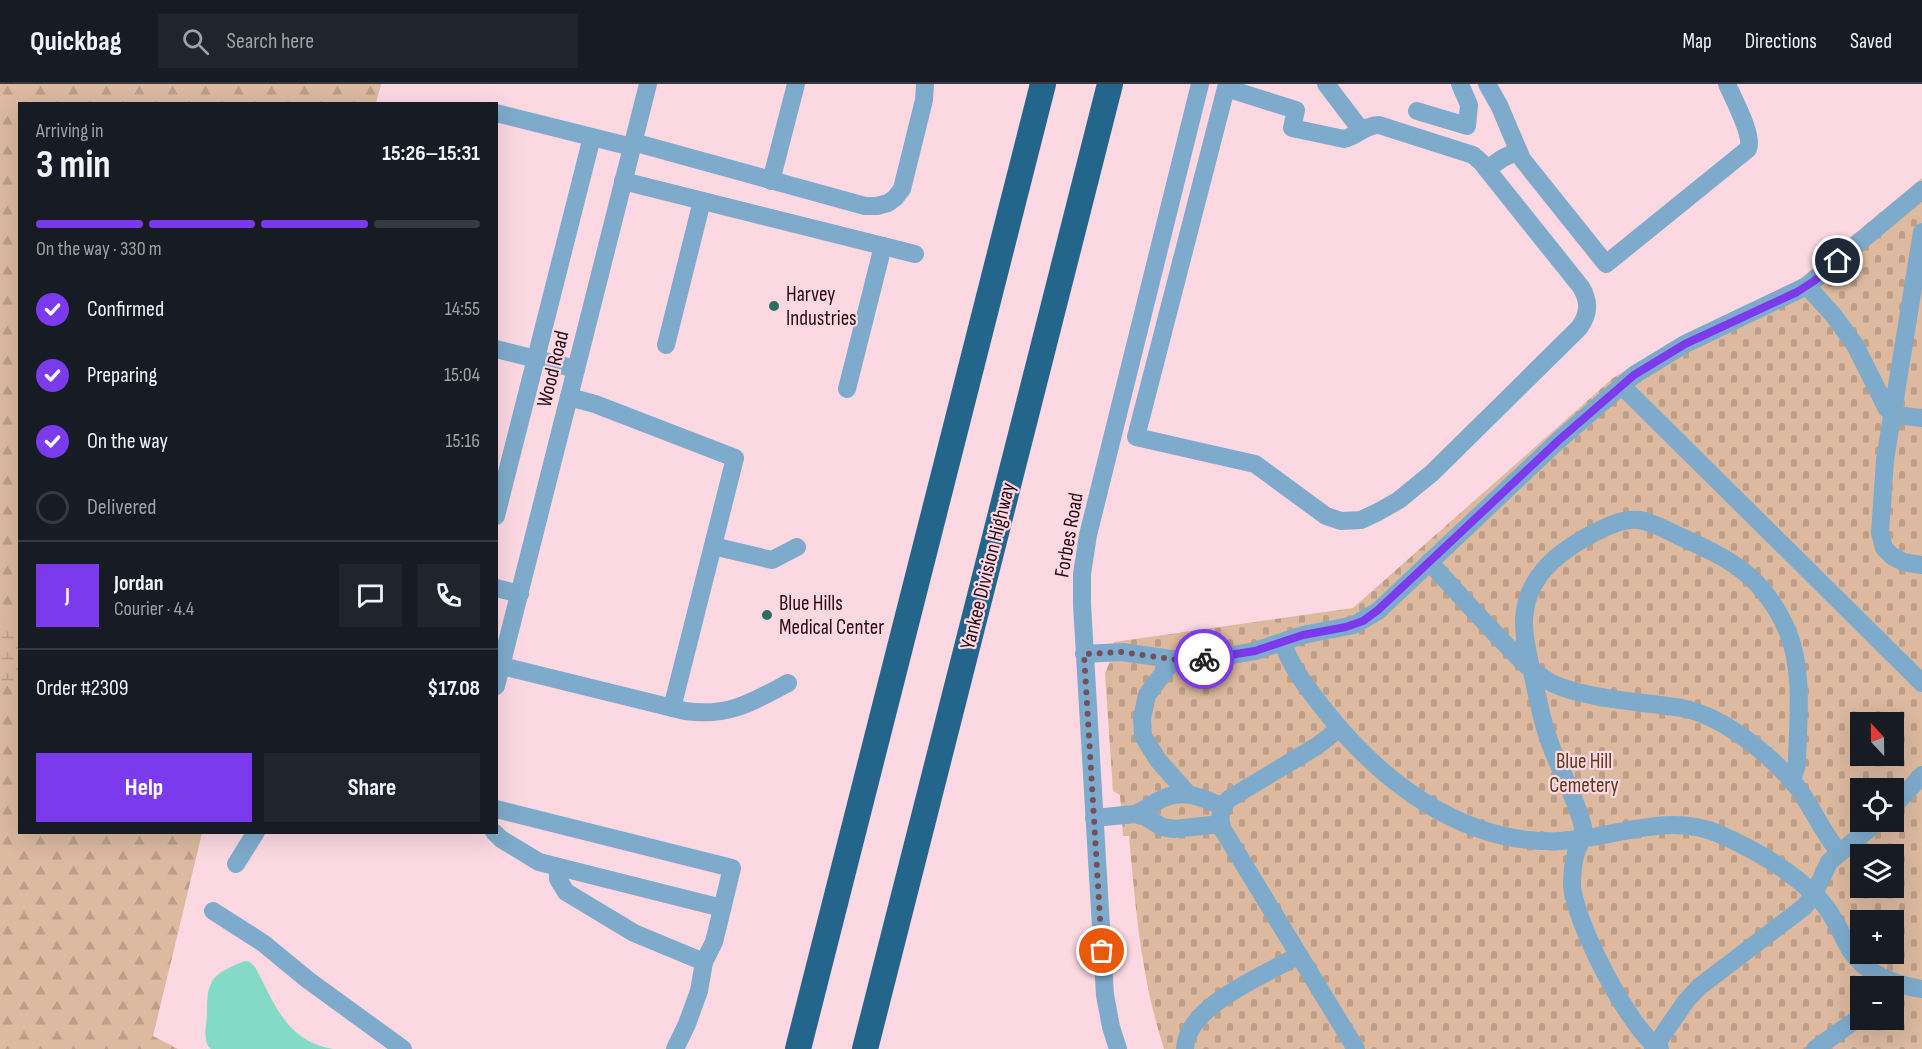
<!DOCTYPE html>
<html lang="en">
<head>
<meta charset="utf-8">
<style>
  body { margin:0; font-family:"Sofia Sans Condensed",sans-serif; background:#20242c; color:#f1f3f6; height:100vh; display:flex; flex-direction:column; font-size:22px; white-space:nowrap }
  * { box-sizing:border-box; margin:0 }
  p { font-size:20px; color:#9ea1a6 }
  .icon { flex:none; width:33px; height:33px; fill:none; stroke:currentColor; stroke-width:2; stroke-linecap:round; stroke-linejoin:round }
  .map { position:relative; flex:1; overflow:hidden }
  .drawer { position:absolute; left:18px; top:18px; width:480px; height:732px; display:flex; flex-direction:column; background:#171b24; border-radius:0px; box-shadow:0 6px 24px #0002 }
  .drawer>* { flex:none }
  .needle { width:39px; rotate:338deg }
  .controls { position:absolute; left:1850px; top:628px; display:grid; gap:12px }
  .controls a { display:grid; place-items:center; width:54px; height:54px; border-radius:0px; background:#171b24; box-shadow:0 6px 24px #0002; font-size:30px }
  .pin { position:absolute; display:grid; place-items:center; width:51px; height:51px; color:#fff; margin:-26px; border:3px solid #fff; border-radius:50%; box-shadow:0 2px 6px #0007 }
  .courier { position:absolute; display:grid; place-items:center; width:60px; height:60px; margin:-30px; border:4px solid #7c3aed; border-radius:50%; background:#fff; color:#222; box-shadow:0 2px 8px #0007 }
  .summary em { font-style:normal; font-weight:700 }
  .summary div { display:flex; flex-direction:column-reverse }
  .summary { display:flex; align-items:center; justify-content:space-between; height:102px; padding:0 18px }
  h1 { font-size:39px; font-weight:700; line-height:45px }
  .bar { display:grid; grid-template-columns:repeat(4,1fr); gap:9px 6px; align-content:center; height:72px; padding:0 18px }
  .bar i { height:8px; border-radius:4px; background:#363941 }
  .bar .active { background:#7c3aed }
  .bar p { grid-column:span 4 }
  .line { display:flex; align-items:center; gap:15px; padding:0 18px; border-top:2px solid #363941 }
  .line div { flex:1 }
  .round { display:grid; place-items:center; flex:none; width:63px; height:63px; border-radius:0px; background:#20242c }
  ol { padding:0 18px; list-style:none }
  li { display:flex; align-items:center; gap:18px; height:66px }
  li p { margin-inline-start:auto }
  li .icon { padding:6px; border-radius:50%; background:#7c3aed; color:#fff; stroke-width:4 }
  li:last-child { color:#9ea1a6 }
  li i { width:33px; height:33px; border:3px solid #363941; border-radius:50% }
  .action { display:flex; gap:12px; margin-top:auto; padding:12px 18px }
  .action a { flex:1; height:69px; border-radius:0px; background:#7c3aed; color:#fff; font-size:24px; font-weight:700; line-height:69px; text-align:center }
  .action a+a { background:#20242c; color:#f1f3f6 }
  header { display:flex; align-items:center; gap:36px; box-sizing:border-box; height:84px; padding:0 30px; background:#171b24; border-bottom:2px solid #363941 }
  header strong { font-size:28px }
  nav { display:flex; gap:33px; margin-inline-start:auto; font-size:21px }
  .search { width:420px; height:54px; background:#20242c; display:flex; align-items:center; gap:15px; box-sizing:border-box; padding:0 21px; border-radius:0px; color:#9ea1a6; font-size:22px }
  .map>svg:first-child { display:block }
  .forest { fill:url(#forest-firs) }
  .wetland { fill:url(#wetland-marsh) }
  .cemetery { fill:url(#cemetery-stones); fill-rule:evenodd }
  .water { fill:#83dac7 }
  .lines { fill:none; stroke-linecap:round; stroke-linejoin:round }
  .minor { stroke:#7eabcb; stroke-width:18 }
  .highway { stroke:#24658b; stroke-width:26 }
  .done { stroke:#71515d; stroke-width:6; stroke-dasharray:0 10.8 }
  .route { stroke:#7c3aed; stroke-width:8 }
  .poi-dot { fill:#2a6f62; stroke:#fbd8e2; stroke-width:2 }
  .labels { text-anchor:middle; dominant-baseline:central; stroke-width:4.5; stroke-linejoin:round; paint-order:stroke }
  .poi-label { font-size:21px; fill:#260915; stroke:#fbd8e2; text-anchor:start }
  .street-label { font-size:21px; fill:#260915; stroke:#fbd8e2 }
  .park-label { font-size:21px; fill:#5e3817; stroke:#fbd8e2 }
</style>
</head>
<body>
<header>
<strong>Quickbag</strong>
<div class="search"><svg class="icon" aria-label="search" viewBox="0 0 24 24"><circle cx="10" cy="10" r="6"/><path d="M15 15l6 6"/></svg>Search here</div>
<nav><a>Map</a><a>Directions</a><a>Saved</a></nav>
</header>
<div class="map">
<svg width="1922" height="965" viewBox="0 0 1922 965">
  <defs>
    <pattern id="forest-firs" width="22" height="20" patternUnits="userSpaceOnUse" patternTransform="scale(1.5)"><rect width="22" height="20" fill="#dcb99f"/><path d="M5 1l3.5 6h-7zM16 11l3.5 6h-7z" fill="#bd9e88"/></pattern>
    <pattern id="wetland-marsh" width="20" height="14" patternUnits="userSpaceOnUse" patternTransform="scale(1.5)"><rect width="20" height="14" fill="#dcb99f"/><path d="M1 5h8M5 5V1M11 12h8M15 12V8" fill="none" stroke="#bd9e88"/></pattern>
    <pattern id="cemetery-stones" width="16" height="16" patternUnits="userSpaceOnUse" patternTransform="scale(1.5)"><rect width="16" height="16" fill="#dcb99f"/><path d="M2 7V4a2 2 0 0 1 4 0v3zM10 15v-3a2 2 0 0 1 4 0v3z" fill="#bd9e88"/></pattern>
  </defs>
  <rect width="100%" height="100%" fill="#fbd8e2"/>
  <!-- forest -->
  <polygon class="forest" points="0,0 381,0 376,19 20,20 20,748 202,749 153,952 178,965 0,965"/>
  <!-- wetland -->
  <polygon class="wetland" points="0,531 19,552 19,598 0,599"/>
  <!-- cemetery -->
  <path class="cemetery" d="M 1922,94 L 1922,965 L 1164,965 C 1141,892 1136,828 1129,752 L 1123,752 L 1120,711 L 1113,707 L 1105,589 L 1111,576 L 1114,558 L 1353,524 L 1613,294 L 1686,250 L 1800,195 ZM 1860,639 L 1893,639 L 1893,672 L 1860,672 ZM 1860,705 L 1893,705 L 1893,738 L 1860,738 ZM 1860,771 L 1893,771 L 1893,804 L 1860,804 ZM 1860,837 L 1893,837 L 1893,870 L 1860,870 ZM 1860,903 L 1893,903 L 1893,936 L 1860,936 Z"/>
  <!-- water -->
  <path class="water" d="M 245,877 L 250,878 L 255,883 C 275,920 286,957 333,965 L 211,965 L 208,962 C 203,950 207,941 207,929 C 207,895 212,890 245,877 Z"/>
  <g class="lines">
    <!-- minor -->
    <g class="minor">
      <polyline points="1326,0 1361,46"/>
      <path d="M 1487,0 L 1499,21 L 1522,75 L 1606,180 L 1748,65 C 1754,52 1733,14 1727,0"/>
      <path d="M 1226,4 L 1296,26 L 1292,44 L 1344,55 C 1357,52 1365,41 1379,41 L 1473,71 L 1481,78 L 1581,203 C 1590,218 1589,230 1579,244 L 1432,389 L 1399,416 L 1378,428 L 1361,436 L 1341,437 L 1326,432 L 1255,380 L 1136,353 Z"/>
      <polyline points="1417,27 1467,42 1469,21 1460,0"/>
      <polyline points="496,29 632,63"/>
      <polyline points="633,58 865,122 877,122 888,119 895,114 902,105 924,16 925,0"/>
      <polyline points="1487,85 1503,74 1518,67"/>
      <polyline points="623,97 915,170"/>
      <polyline points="771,97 796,0"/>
      <polyline points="1922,148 1885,376 1880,449 1884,464 1892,472 1903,478 1922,481"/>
      <polyline points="1807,202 1834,232 1855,261 1887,325 1896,331 1922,334"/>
      <polyline points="666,261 702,117"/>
      <polyline points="496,265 576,285"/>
      <polyline points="1622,302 1922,599"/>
      <polyline points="847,305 883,162"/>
      <polyline points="569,313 595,320 735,374 672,624"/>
      <polyline points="496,432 592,53"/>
      <polyline points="713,462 772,476 797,463"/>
      <path d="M 1429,478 C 1450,500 1470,523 1491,545 C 1509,564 1526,584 1548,597 C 1580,615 1645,618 1682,624 C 1723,632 1771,671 1797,703 C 1813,724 1822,748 1839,768"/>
      <polyline points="496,504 520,510"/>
      <path d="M 1283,559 C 1291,584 1307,603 1323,624 C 1379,696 1462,761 1559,757 C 1612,755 1667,727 1719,750 C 1756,766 1794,789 1821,817 C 1834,831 1840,848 1849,864 C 1864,889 1894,901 1922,905"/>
      <polyline points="1084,570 1122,568 1178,576 1210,575 1255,567 1303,551 1354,541 1378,527 1559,356 1634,291 1685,260 1807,202 1922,106"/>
      <polyline points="1174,575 1147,611 1142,634 1143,652 1158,676 1188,710"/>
      <path d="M 502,582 L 685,627 C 728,633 751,619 788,599"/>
      <polyline points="496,602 648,0"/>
      <path d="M 1339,645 L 1317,662 L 1229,715 C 1220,724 1218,734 1223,746 L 1356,965"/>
      <polyline points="1893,723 1922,691"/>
      <polyline points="496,725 732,784 714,858 704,878 699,907 687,940 675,965"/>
      <path d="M 1135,730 C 1145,726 1154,718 1164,714 C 1185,705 1204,714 1223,723"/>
      <polyline points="1094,734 1135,730 1146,733 1162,743 1174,745 1221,740"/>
      <polyline points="494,748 501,755 539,778 722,824"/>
      <polyline points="236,780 256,748"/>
      <polyline points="558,783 558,795 566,808 634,849 704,878"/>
      <polyline points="213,827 263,859 308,896 403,965"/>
      <polyline points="1118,965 1111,943 1105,911 1082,520 1082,490 1088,451 1200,0"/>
      <path d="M 1185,965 C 1186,921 1266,891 1299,871"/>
      <polyline points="1653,965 1686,917 1699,903 1804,823 1814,810 1829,778 1877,738"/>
      <path d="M 1660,965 C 1630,947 1574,837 1572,801 C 1572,791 1573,779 1576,769 C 1579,760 1584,753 1583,743 C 1577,717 1563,692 1553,667 C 1544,645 1539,621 1534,597 C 1530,578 1524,558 1524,539 C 1524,495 1556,469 1592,450 C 1606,443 1622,434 1639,436 C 1653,438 1668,447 1681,453 C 1732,476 1763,492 1787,546 C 1804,586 1798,634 1797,677 L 1796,684 L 1791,697"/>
      <polyline points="1815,965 1860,933"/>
    </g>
    <!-- highway -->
    <g class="highway">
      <polyline points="798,965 1043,0"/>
      <polyline points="865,965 1110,0"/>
    </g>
  </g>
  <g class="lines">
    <!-- done -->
    <polyline class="done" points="1102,867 1084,570 1122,568 1178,576 1204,575"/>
    <!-- route -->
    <polyline class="route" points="1204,575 1255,567 1303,551 1346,543 1363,537 1378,526 1559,356 1634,291 1685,260 1797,208 1814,197 1838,177"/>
  </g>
  <!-- markers -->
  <g class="poi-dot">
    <circle cx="774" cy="222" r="6"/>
    <circle cx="767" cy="531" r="6"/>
  </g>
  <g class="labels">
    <!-- poi labels -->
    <g class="poi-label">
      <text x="786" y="210">Harvey<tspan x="786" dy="24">Industries</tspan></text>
      <text x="779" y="519">Blue Hills<tspan x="779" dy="24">Medical Center</tspan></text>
    </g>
    <!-- street labels -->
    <g class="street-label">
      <text transform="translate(553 285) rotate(-76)">Wood Road</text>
      <text transform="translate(1069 451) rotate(-80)">Forbes Road</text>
      <text transform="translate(988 482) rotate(-76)">Yankee Division Highway</text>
    </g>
    <!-- park labels -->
    <g class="park-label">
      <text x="1584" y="677">Blue Hill<tspan x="1584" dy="24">Cemetery</tspan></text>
    </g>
  </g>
</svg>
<div class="controls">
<a><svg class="needle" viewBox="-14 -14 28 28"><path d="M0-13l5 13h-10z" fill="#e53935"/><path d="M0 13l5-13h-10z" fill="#9ea1a6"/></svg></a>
<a><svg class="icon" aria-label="locate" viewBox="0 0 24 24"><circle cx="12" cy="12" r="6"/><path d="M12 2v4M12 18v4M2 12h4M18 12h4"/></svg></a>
<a><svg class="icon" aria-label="layers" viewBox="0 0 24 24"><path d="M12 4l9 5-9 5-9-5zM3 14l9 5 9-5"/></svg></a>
<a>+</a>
<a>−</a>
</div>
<div class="pin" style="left:1102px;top:867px;background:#ea580c"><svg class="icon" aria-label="bag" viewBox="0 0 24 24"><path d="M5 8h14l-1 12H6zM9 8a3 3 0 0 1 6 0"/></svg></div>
<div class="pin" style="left:1838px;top:177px;background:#1f2937"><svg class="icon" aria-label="home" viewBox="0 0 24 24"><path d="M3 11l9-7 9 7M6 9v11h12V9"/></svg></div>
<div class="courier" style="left:1204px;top:575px"><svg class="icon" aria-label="bike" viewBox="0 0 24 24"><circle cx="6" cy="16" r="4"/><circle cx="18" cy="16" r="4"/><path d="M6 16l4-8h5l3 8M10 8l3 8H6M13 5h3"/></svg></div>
<section class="drawer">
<div class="summary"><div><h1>3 min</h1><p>Arriving in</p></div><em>15:26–15:31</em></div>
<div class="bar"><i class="active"></i><i class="active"></i><i class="active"></i><i></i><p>On the way · 330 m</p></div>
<ol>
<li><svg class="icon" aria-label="check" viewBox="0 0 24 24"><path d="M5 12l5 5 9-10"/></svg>Confirmed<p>14:55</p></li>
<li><svg class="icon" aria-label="check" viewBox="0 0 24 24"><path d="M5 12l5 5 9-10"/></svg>Preparing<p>15:04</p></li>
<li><svg class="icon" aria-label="check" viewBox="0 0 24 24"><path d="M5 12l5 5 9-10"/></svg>On the way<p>15:16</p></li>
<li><i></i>Delivered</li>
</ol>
<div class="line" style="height:108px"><b class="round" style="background:#7c3aed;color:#fff">J</b><div><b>Jordan</b><p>Courier · 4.4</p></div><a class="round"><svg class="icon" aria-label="chat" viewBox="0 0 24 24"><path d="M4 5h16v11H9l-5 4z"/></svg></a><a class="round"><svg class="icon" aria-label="phone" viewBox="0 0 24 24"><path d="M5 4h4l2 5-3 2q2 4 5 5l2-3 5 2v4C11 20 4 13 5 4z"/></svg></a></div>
<div class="line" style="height:78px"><div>Order #2309</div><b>$17.08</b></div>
<div class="action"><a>Help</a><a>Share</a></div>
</section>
</div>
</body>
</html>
